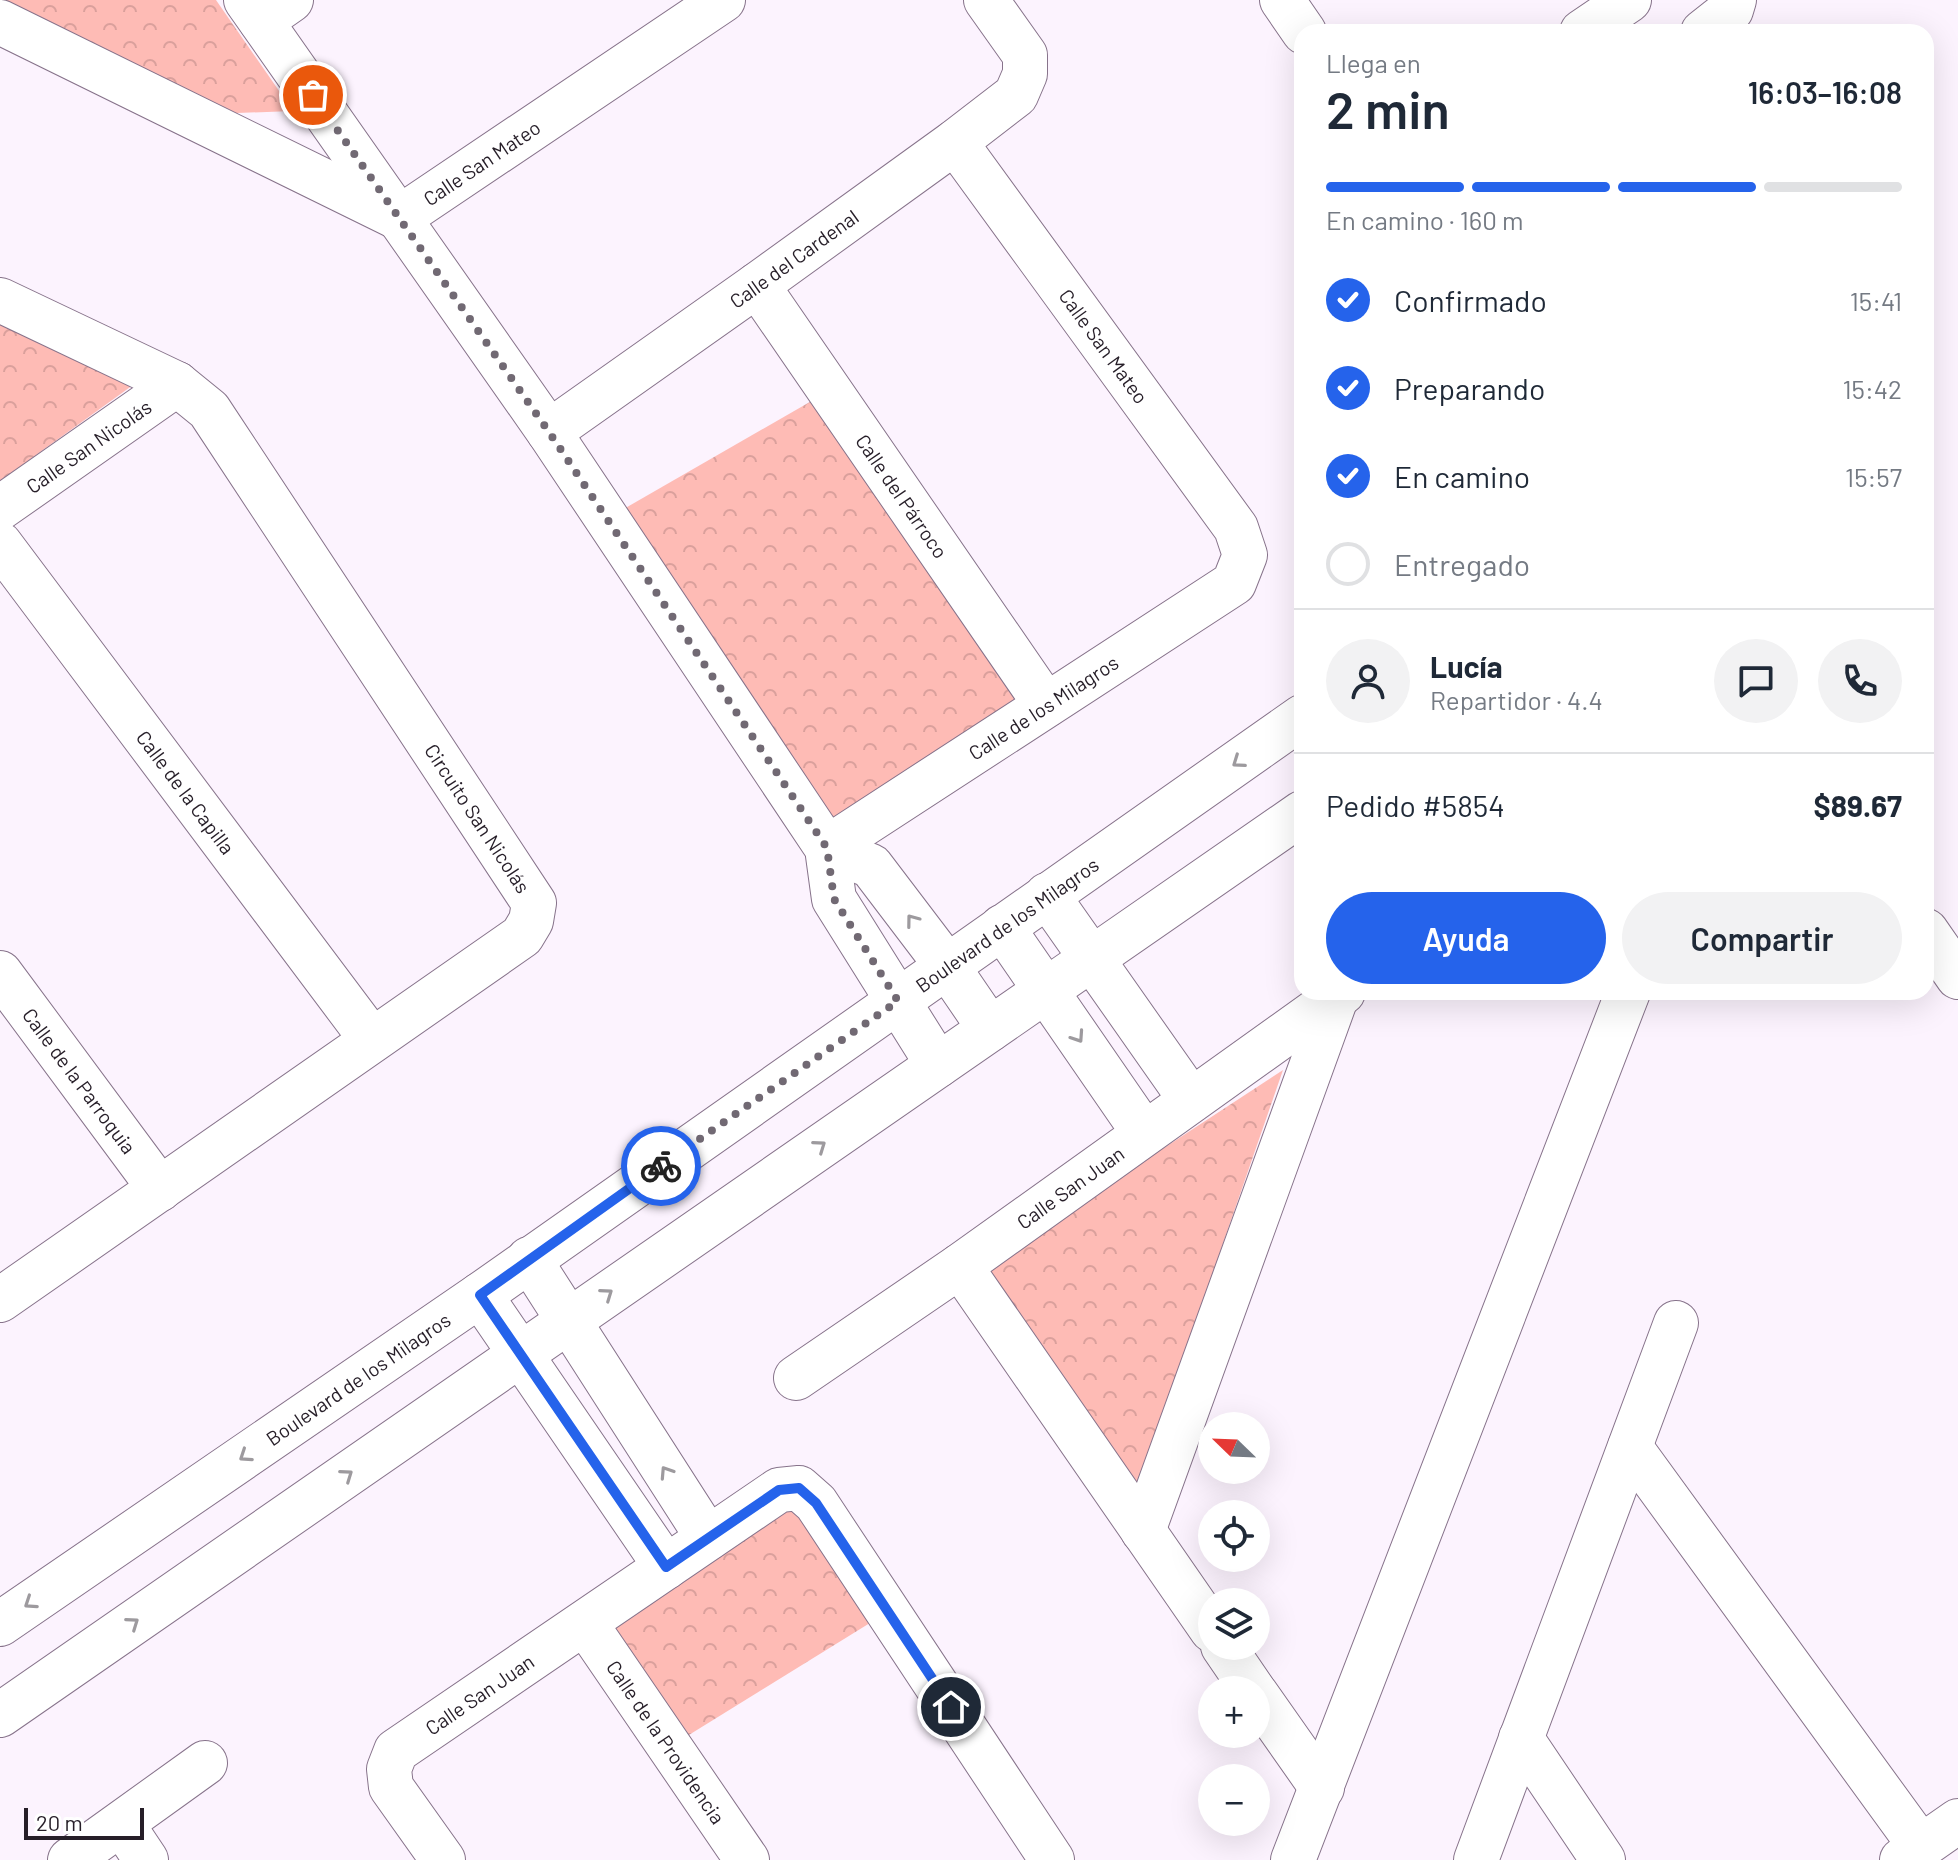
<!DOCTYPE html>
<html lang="es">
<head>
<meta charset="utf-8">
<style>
  body { margin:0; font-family:Barlow,sans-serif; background:#f2f2f3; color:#1f2937; height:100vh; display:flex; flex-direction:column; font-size:30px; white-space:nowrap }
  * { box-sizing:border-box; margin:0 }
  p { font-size:26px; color:#747a83 }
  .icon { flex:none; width:44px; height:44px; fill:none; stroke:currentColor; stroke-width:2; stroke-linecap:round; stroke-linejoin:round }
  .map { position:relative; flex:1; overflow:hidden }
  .side { position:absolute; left:1294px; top:24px; width:640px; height:976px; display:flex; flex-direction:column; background:#fff; border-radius:24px; box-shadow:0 8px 32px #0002 }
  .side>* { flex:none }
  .needle { width:52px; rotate:293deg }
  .controls { position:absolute; left:1198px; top:1412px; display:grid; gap:16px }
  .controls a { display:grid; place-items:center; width:72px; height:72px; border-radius:50%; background:#fff; box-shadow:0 8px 32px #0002; font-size:40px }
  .scale { position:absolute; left:24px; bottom:20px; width:120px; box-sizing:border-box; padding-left:8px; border:4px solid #261e28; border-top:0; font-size:22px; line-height:28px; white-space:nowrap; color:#261e28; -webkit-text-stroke:6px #fff; paint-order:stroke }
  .pin { position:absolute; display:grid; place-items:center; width:68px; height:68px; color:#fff; margin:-34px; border:4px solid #fff; border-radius:50%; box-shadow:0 2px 8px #0007 }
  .courier { position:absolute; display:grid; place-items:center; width:80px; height:80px; margin:-40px; border:6px solid #2563eb; border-radius:50%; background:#fff; color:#222; box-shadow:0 2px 10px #0007 }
  .head em { font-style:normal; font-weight:600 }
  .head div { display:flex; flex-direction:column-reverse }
  .head { display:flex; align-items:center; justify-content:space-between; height:136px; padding:0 32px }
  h1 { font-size:52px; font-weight:600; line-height:60px }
  .bar { display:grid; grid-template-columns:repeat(4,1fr); gap:12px 8px; align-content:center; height:96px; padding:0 32px }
  .bar i { height:10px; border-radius:6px; background:#e0e1e3 }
  .bar .on { background:#2563eb }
  .bar p { grid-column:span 4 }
  .line { display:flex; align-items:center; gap:20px; padding:0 32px; border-top:2px solid #e0e1e3 }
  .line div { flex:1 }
  .round { display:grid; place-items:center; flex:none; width:84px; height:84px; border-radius:42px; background:#f2f2f3 }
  ol { padding:0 32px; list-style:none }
  li { display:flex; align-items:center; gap:24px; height:88px }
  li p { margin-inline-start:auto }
  li .icon { padding:8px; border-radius:50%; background:#2563eb; color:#fff; stroke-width:4 }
  li:last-child { color:#747a83 }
  li i { width:44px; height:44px; border:4px solid #e0e1e3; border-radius:50% }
  .button { display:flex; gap:16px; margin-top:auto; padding:16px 32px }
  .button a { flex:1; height:92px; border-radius:48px; background:#2563eb; color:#fff; font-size:32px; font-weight:600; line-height:92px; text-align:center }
  .button a+a { background:#f2f2f3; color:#1f2937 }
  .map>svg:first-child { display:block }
  .park { fill:url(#park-crowns) }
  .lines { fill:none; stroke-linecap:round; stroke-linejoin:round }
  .minor-casing { stroke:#87738b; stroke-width:46 }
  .secondary-casing { stroke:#87738b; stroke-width:46 }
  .minor { stroke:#fff; stroke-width:44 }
  .secondary { stroke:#fff; stroke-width:44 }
  .oneway { stroke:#9d9a9e }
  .done { stroke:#716973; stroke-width:8; stroke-dasharray:0 14.4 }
  .route { stroke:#2563eb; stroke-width:10 }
  .labels { text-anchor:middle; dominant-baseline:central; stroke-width:6; stroke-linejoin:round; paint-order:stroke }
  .street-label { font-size:20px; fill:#261e28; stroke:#fff }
</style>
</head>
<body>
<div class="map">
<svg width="1958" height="1860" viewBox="0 0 1958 1860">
  <defs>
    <pattern id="park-crowns" width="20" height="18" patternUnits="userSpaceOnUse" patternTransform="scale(2)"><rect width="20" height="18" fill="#febbb5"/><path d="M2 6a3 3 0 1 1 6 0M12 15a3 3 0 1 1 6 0" fill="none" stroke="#daa09c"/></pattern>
  </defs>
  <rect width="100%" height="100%" fill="#fcf3fe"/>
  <!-- park -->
  <g class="park">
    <polygon points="0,0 216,0 293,111 212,114 0,3"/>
    <polygon points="0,322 133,385 0,481"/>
    <polygon points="815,399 1023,706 830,822 615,514"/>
    <polygon points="1283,1070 1137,1492 982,1267"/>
    <polygon points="794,1506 878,1618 684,1738 604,1625"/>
  </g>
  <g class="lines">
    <defs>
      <g id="minor">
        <polyline points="246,0 549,432 827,848 834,899 938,1065"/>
        <polyline points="261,21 291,0"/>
        <path id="s1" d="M 0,22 L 399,218 L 723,0"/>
        <polyline points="1582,32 1629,0"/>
        <polyline points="1703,32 1731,10 1734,0"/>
        <path id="s2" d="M 757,285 L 1046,705"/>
        <path id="s3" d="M 0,300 L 177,384 L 209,410 L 534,903 L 531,921 L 522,936 L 0,1300"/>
        <path id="s4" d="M 549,432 L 757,285 L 955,142 L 1016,95 L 1025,74 L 1025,55 L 986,0"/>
        <path id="s5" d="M 0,508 L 177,384"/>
        <path id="s6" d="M 0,544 L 372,1040"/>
        <path id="s7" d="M 827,848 L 1234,583 L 1245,555 L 1236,528 L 955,142"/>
        <polyline points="827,848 871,866 947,966 990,1029"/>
        <polyline points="1047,895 1191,1100"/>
        <polyline points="1002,927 1144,1133"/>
        <path id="s8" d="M 0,973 L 160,1189"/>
        <polyline points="529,1259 708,1538"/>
        <polyline points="960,1266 1212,1630"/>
        <polyline points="480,1295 666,1567"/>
        <path id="s9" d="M 796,1378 L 960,1266 L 1343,992"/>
        <polyline points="1630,1447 1921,1847"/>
        <polyline points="1143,1531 1336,998"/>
        <path id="s10" d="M 585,1623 L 747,1860"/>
        <path id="s11" d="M 0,1624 L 480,1295 L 1302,717"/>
        <polyline points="1223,1646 1253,1690"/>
        <polyline points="1256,1694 1322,1788"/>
        <polyline points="0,1715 1302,813"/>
        <polyline points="1521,1738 1603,1860"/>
        <polyline points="122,1824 146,1860"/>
        <polyline points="70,1860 205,1763"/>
        <path id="s12" d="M 443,1860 L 391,1787 L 389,1769 L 396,1751 L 779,1490 L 799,1488 L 816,1503 L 1052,1860"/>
        <polyline points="1293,1860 1628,992"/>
        <polyline points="1476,1860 1676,1323"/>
        <polyline points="1902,1860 1958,1821"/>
      </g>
      <g id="secondary">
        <polyline points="1282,0 1304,32"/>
        <polyline points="1926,931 1958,977"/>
      </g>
    </defs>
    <!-- minor casing -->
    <use href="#minor" class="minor-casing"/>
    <!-- secondary casing -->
    <use href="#secondary" class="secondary-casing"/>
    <!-- minor -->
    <use href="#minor" class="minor"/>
    <!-- secondary -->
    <use href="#secondary" class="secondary"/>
  </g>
  <!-- one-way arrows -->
  <defs><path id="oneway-chevron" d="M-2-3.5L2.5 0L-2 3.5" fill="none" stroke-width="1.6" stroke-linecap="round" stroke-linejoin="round" transform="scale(2)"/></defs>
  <g class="oneway">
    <use href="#oneway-chevron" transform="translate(1238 762) rotate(145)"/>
    <use href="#oneway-chevron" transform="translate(912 920) rotate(-127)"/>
    <use href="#oneway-chevron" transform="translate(1078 1037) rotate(56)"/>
    <use href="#oneway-chevron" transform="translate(820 1146) rotate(-35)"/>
    <use href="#oneway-chevron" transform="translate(607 1294) rotate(-35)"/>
    <use href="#oneway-chevron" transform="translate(245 1456) rotate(146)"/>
    <use href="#oneway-chevron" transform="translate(666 1472) rotate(-123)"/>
    <use href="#oneway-chevron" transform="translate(347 1475) rotate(-35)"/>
    <use href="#oneway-chevron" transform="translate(30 1603) rotate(146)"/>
    <use href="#oneway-chevron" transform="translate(133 1623) rotate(-35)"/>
  </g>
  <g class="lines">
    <!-- done -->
    <polyline class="done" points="313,95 549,432 827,848 834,899 898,1001 661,1166"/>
    <!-- route -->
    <polyline class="route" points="661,1166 480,1295 666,1567 779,1490 799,1488 816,1503 951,1707"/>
  </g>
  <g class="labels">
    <!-- street labels -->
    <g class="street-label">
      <text stroke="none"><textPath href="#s1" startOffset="544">Calle San Mateo</textPath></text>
      <text stroke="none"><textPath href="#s4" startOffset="300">Calle del Cardenal</textPath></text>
      <text transform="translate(1104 346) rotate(54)">Calle San Mateo</text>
      <text stroke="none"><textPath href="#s5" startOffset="108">Calle San Nicolás</textPath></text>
      <text stroke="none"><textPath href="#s2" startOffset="256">Calle del Párroco</textPath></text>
      <text stroke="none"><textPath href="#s7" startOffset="258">Calle de los Milagros</textPath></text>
      <text stroke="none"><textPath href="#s6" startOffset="310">Calle de la Capilla</textPath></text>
      <text stroke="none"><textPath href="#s3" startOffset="726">Circuito San Nicolás</textPath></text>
      <text stroke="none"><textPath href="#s11" startOffset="1226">Boulevard de los Milagros</textPath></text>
      <text stroke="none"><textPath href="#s8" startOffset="134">Calle de la Parroquia</textPath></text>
      <text stroke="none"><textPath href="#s9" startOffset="334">Calle San Juan</textPath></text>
      <text stroke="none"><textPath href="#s11" startOffset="434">Boulevard de los Milagros</textPath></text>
      <text stroke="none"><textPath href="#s12" startOffset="228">Calle San Juan</textPath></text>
      <text stroke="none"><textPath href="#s10" startOffset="144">Calle de la Providencia</textPath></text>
    </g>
  </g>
</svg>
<div class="controls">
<a><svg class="needle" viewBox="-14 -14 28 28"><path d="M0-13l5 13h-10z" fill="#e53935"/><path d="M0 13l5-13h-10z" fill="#747a83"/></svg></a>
<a><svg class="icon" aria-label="locate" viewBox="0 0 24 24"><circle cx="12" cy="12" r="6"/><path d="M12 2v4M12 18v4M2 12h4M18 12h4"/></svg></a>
<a><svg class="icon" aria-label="layers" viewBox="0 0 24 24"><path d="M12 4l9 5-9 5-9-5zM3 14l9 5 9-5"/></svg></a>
<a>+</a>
<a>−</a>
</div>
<div class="scale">20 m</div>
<div class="pin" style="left:313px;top:95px;background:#ea580c"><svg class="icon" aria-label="bag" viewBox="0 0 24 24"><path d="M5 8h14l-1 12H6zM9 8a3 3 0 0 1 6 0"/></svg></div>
<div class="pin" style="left:951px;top:1707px;background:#1f2937"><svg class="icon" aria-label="home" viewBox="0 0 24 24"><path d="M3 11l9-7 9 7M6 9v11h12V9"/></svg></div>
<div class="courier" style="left:661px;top:1166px"><svg class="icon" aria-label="bike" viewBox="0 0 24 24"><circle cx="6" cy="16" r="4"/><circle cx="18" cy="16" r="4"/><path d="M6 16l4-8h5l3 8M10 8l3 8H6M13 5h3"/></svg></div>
<section class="side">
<div class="head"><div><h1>2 min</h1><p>Llega en</p></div><em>16:03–16:08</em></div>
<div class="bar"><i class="on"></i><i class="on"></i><i class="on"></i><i></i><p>En camino · 160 m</p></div>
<ol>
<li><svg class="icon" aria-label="check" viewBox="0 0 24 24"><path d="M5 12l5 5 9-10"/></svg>Confirmado<p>15:41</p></li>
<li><svg class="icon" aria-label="check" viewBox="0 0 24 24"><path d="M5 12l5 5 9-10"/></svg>Preparando<p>15:42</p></li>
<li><svg class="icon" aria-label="check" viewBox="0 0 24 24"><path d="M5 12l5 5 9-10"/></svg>En camino<p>15:57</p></li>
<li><i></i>Entregado</li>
</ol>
<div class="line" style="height:144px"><a class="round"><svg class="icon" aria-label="person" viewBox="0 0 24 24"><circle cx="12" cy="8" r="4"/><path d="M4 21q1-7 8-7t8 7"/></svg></a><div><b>Lucía</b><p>Repartidor · 4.4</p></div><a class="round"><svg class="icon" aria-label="chat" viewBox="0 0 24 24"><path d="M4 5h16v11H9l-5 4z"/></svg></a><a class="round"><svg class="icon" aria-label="phone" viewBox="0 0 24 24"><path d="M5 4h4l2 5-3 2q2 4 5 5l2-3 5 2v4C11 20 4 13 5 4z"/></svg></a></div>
<div class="line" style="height:104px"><div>Pedido #5854</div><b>$89.67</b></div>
<div class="button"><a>Ayuda</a><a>Compartir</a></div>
</section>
</div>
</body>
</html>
